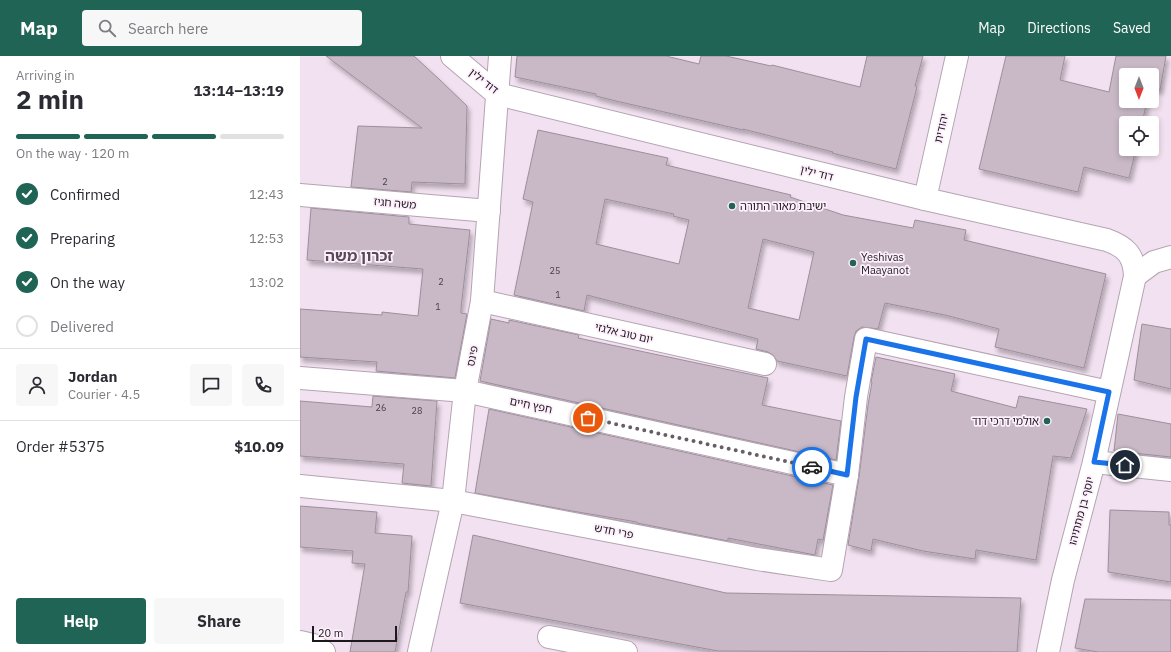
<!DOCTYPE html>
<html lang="en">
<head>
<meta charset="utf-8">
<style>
  body { margin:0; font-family:"IBM Plex Sans","Noto Sans Hebrew",sans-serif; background:#f7f7f7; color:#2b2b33; height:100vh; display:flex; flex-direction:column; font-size:15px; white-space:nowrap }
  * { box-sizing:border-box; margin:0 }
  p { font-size:13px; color:#7c7c81 }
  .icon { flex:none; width:22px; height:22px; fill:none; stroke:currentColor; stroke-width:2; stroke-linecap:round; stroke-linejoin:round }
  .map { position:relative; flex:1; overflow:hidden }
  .side { display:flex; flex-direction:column; background:#fff; width:300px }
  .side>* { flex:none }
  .needle { width:26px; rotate:180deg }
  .buttons { position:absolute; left:819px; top:12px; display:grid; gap:8px }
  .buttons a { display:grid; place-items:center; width:40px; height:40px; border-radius:4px; background:#fff; box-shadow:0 2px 6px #0003; font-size:20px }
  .scale { position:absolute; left:12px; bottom:10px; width:85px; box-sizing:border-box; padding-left:4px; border:2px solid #1d181d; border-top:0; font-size:11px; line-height:14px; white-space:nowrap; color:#1d181d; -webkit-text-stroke:3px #fdf0fc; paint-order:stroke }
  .pin { position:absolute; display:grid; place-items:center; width:34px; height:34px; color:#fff; margin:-17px; border:2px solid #fff; border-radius:50%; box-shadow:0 1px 4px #0007 }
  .courier { position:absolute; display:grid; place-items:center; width:40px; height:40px; margin:-20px; border:3px solid #1a73e8; border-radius:50%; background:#fff; color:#222; box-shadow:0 1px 5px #0007 }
  .headline em { font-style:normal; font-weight:700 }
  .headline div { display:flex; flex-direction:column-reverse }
  .headline { display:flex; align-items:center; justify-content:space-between; height:68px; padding:0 16px }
  h1 { font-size:26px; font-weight:700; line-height:30px }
  .bar { display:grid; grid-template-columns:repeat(4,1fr); gap:6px 4px; align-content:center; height:48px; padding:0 16px }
  .bar i { height:5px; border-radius:3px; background:#e1e1e2 }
  .bar .on { background:#206455 }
  .bar p { grid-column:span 4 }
  .line { display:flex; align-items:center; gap:10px; padding:0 16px; border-top:1px solid #e1e1e2 }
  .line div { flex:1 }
  .round { display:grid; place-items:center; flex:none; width:42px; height:42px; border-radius:4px; background:#f7f7f7 }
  ol { padding:0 16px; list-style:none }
  li { display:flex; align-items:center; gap:12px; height:44px }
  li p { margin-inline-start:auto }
  li .icon { padding:4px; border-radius:50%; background:#206455; color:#fff; stroke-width:4 }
  li:last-child { color:#7c7c81 }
  li i { width:22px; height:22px; border:2px solid #e1e1e2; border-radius:50% }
  .primary-button { display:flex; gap:8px; margin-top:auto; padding:8px 16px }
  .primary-button a { flex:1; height:46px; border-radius:4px; background:#206455; color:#fff; font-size:16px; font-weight:700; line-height:46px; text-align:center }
  .primary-button a+a { background:#f7f7f7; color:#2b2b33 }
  header { display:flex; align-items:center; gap:24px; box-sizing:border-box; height:56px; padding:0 20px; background:#206455; color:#fff }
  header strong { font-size:19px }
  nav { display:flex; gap:22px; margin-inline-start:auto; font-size:14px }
  .search { width:280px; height:36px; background:#f7f7f7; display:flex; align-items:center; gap:10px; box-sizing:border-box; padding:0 14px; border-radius:4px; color:#7c7c81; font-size:15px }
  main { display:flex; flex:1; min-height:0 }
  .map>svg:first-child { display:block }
  .building { fill:#c9b9c7; stroke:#9d8e9c; fill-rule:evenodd; filter:url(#shadow) }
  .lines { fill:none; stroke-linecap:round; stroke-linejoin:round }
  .minor-casing { stroke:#b4a4b3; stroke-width:24 }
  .minor { stroke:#fff; stroke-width:22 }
  .done { stroke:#685e67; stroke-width:4; stroke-dasharray:0 7.2 }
  .route { stroke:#1a73e8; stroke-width:5 }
  .poi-dot { fill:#206455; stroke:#fdf0fc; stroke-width:1.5 }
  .labels { text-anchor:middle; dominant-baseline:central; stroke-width:3.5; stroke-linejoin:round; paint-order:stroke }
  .number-label { font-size:9px; fill:#484048 }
  .street-label { font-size:11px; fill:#1d181d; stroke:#fdf0fc }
  .poi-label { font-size:11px; fill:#1d181d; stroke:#fdf0fc; text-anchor:start }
  .district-label { font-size:15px; font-weight:bold; fill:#574956; stroke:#fdf0fc }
</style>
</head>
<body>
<header>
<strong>Map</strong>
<div class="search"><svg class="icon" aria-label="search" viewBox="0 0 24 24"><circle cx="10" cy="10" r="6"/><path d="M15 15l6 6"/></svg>Search here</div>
<nav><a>Map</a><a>Directions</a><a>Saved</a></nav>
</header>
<main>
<section class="side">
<div class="headline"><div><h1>2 min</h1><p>Arriving in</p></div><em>13:14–13:19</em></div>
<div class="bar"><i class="on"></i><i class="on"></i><i class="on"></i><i></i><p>On the way · 120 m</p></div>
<ol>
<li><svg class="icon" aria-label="check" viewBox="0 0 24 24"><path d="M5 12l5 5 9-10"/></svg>Confirmed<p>12:43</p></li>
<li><svg class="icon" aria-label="check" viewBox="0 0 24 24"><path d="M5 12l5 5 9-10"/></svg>Preparing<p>12:53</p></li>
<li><svg class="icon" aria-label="check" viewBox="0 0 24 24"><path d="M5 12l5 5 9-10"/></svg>On the way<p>13:02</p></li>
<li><i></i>Delivered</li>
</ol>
<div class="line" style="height:72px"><a class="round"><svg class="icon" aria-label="person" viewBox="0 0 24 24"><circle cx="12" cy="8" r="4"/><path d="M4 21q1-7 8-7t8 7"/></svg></a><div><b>Jordan</b><p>Courier · 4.5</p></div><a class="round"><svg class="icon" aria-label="chat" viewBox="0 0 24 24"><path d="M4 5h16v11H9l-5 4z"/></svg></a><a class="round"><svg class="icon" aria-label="phone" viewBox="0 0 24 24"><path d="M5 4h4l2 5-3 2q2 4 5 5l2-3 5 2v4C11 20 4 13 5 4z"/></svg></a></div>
<div class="line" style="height:52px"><div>Order #5375</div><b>$10.09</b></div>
<div class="primary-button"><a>Help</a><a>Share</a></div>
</section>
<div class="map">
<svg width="871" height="596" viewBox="0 0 871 596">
  <defs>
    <filter id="shadow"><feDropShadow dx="2.5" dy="4.5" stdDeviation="2" flood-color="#0004"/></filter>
  </defs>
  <rect width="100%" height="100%" fill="#f2e1f1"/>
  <!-- building -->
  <g class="building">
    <polygon points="26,0 114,0 140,24 167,50 165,128 112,126 111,136 51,131 58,70 122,72"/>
    <polygon points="217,0 366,0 399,8 401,0 426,0 471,10 472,9 560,31 567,0 623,0 615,30 617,31 596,113 532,97 533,96 443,73 443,74 316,45 296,40 296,38 215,21"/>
    <polygon points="706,0 765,0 760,24 809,36 816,0 866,0 860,34 852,33 852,19 826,19 826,45 847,45 842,67 826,67 826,93 836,93 829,122 784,111 778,136 679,113"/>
    <path d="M 238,74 L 368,102 L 366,109 L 491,139 L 490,141 L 543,159 L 613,172 L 615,164 L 666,174 L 664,184 L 806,218 L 784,312 L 695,291 L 699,273 L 645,259 L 585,247 L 578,273 L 562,271 L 556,275 L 554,281 L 547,320 L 477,305 L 473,299 L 468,296 L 456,293 L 458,283 L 287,239 L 284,255 L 214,239 L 233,146 L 223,143 ZM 305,143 L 374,158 L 373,160 L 389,164 L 379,208 L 296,188 ZM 463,183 L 514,196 L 499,264 L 448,252 Z"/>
    <polygon points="11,152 109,161 109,168 170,174 161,252 161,257 167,258 155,322 76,315 77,306 0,301 0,253 82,259 82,256 118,260 123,213 7,204"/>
    <polygon points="191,263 209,267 209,264 279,279 278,282 468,322 462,349 541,365 536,404 180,325"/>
    <polygon points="842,268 871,273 871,333 834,324"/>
    <polygon points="576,301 655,318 651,335 716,352 719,340 787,353 771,402 753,400 736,504 676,494 675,503 623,495 573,483 571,495 548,489 559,421 568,349 572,326 571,326"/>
    <polygon points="73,340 137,345 131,430 102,427 104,408 0,400 0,345 72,351"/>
    <polygon points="189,353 533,429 523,484 518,483 515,499 428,482 428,485 337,467 337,466 272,455 175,437"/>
    <polygon points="818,358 871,368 871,401 814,395"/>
    <polygon points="0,450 77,456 75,477 112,480 108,536 106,536 95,596 50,596 65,508 52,507 53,495 0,491"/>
    <polygon points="810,454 869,456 869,469 871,469 871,526 808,516"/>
    <polygon points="173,479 426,537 721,542 717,596 418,595 160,547"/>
    <polygon points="785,543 871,544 871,596 798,596 775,592"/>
  </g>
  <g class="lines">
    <defs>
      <g id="minor">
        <path d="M 152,0 L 197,38 L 625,143 L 807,184 C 826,191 834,199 835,220 L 794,406 L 763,524 L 748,596"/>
        <polyline points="0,139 189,155"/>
        <polyline points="625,143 657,0"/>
        <polyline points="835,220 854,206 871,201"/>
        <polyline points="182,245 465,308"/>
        <polyline points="0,322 165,335 547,419 556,341 566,283 809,336"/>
        <polyline points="794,406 871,414"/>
        <polyline points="0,430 153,445 457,503 531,514 547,419"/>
        <polyline points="249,581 326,596"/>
        <polyline points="0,586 13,589 24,596"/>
        <polyline points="119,596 153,445 165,335 182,245 200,0"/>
      </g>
    </defs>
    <!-- minor casing -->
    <use href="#minor" class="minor-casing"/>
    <!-- minor -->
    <use href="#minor" class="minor"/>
  </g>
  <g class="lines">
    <!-- done -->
    <polyline class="done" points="288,362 512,411"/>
    <!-- route -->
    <polyline class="route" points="512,411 547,419 556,341 566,283 809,336 794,406 825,409"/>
  </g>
  <!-- markers -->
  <g class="poi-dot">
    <circle cx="432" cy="150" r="4"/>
    <circle cx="553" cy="207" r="4"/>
    <circle cx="747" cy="365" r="4"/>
  </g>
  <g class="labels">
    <!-- number labels -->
    <g class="number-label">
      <text x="85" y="125">2</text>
      <text x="255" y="214">25</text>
      <text x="141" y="225">2</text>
      <text x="258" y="238">1</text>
      <text x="138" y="250">1</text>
      <text x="81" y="351">26</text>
      <text x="117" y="354">28</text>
    </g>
    <!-- street labels -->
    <g class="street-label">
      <text transform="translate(184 25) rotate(38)">דוד ילין</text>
      <text transform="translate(641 72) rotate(-77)">יהודית</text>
      <text transform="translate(517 117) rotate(14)">דוד ילין</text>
      <text transform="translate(95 147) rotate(5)">משה חגיז</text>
      <text transform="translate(324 277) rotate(13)">יום טוב אלגזי</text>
      <text transform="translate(172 300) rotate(-79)">פינס</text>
      <text transform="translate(231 349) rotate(12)">חפץ חיים</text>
      <text transform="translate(781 455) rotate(-75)">יוסף בן מתתיהו</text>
      <text transform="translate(314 475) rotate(11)">פרי חדש</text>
    </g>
    <!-- poi labels -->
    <g class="poi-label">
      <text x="440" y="150">ישיבת מאור התורה</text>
      <text x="561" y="201">Yeshivas<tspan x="561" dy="13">Maayanot</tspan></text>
      <text x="739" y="365" text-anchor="end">אולמי דרכי דוד</text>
    </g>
    <!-- district labels -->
    <g class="district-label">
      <text x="59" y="199">זכרון משה</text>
    </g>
  </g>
</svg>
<div class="buttons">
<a><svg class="needle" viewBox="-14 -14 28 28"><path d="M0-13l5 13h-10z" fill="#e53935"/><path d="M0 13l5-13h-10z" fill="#7c7c81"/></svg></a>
<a><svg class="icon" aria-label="locate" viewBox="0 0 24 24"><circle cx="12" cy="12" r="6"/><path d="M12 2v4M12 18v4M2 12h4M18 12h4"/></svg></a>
</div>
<div class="scale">20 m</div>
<div class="pin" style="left:288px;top:362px;background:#ea580c"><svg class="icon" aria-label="bag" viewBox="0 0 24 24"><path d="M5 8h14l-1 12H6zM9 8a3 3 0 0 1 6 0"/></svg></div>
<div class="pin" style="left:825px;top:409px;background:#1f2937"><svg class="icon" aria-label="home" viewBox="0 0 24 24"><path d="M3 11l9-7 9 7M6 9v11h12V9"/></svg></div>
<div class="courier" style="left:512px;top:411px"><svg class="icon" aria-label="car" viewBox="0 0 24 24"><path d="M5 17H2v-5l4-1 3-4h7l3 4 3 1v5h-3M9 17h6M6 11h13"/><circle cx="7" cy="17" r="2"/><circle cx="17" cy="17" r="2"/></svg></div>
</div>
</main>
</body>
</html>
